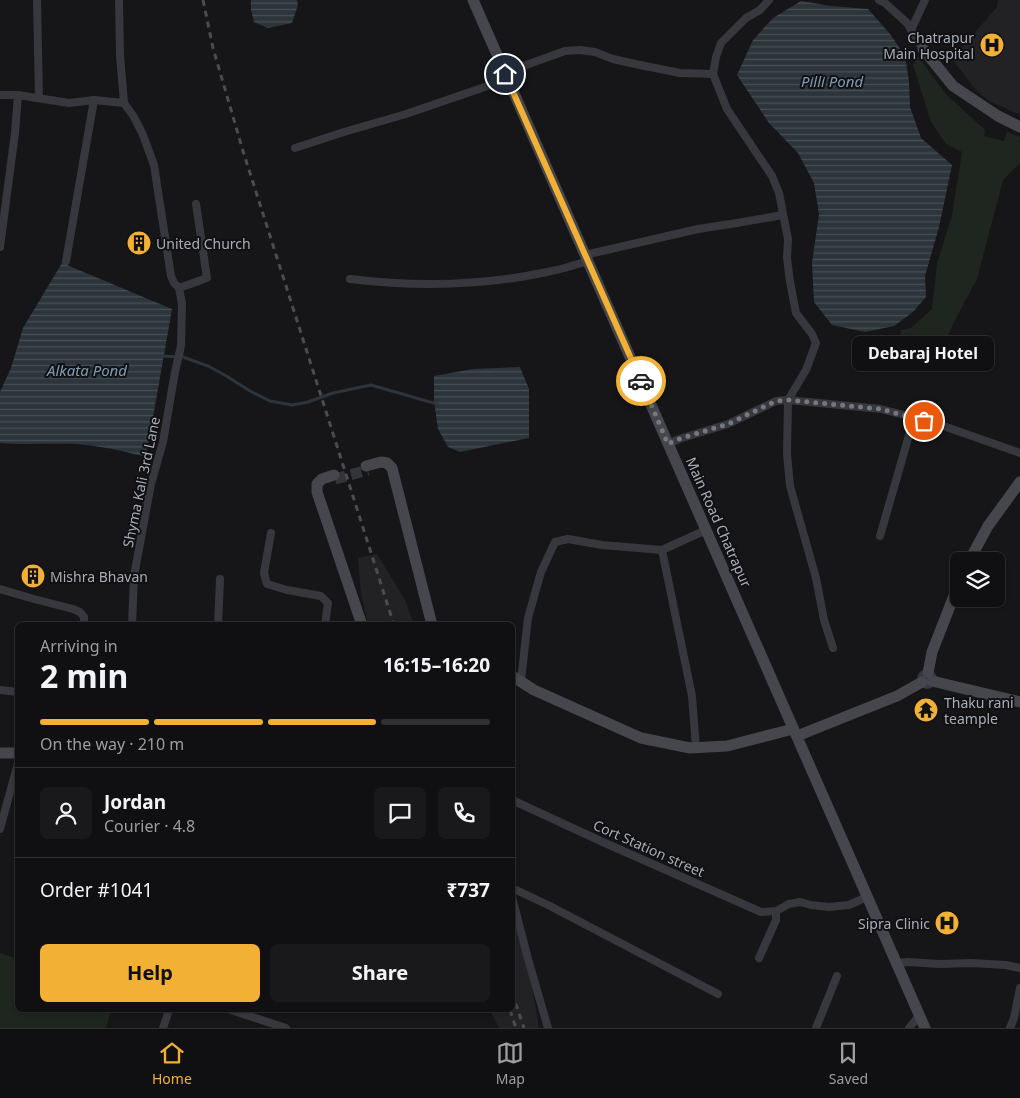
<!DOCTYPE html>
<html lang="en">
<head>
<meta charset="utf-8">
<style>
  body { margin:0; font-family:"Noto Sans",sans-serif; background:#19191b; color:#f1f3f6; height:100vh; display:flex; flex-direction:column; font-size:19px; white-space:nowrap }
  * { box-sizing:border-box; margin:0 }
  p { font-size:16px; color:#9c9d9f }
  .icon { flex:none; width:28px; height:28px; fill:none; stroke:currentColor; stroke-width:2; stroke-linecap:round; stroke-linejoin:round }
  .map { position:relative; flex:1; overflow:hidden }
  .details { position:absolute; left:15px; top:622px; width:500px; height:390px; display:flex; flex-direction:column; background:#101012; border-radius:8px; box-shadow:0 1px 4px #0004,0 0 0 1px #303032 }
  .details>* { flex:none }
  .tools { position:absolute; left:950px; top:552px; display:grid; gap:10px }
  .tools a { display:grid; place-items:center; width:55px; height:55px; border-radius:8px; background:#101012; box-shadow:0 1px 4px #0004,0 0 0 1px #303032; font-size:25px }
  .pin { position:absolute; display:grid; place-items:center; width:42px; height:42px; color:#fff; margin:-21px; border:2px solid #fff; border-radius:50%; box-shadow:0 1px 5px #0007 }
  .courier { position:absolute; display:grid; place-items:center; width:50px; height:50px; margin:-25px; border:4px solid #f2b134; border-radius:50%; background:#fff; color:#222; box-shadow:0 1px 6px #0007 }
  .bubble { position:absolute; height:35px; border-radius:8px; background:#101012; box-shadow:0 1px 4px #0004,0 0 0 1px #303032; font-size:16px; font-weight:700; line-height:35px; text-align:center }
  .overview em { font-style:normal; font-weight:700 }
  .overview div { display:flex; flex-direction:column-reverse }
  .overview { display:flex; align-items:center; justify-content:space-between; height:85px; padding:0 25px }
  h1 { font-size:32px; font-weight:700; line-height:38px }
  .bar { display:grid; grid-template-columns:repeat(4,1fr); gap:8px 5px; align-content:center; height:60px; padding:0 25px }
  .bar i { height:6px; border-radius:4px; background:#303032 }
  .bar .current { background:#f2b134 }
  .bar p { grid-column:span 4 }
  .line { display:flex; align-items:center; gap:12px; padding:0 25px; border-top:1px solid #303032 }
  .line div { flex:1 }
  .round { display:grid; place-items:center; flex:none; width:52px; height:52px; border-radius:8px; background:#19191b }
  .cta { display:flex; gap:10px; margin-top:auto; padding:10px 25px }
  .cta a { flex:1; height:58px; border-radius:8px; background:#f2b134; color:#111; font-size:20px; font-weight:700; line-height:58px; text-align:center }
  .cta a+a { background:#19191b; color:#f1f3f6 }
  .tab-bar { display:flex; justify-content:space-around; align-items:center; height:70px; border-top:1px solid #303032; background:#101012; font-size:14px; color:#9c9d9f }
  .tab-bar a { display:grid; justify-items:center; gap:2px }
  .tab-bar .current { color:#f2b134 }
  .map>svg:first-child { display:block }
  .built { fill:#222225 }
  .green { fill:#1e261f }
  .water { fill:url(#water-rules) }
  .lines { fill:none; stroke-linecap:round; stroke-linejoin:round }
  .stream { stroke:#2c353c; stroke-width:3 }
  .secondary-tunnel { stroke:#333438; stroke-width:11; stroke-dasharray:11 5.5; stroke-linecap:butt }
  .street { stroke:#37383d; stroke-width:8 }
  .secondary { stroke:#45474d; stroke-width:11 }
  .rail { stroke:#4a4c52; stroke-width:3; stroke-dasharray:6 5; stroke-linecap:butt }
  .done { stroke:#757880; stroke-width:5; stroke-dasharray:0 9 }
  .route { stroke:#f2b134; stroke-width:6 }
  .labels { text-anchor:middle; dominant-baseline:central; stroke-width:4; stroke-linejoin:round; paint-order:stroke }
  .poi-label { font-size:14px; fill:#a8adb8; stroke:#111113; text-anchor:start }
  .street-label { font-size:14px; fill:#a8adb8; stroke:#111113 }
  .water-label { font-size:15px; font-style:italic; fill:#7f9bb3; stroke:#111113 }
</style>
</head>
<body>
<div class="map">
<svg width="1020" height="1028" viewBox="0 0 1020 1028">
  <defs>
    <pattern id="water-rules" width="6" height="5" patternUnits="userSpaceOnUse" patternTransform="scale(1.25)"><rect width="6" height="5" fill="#2c353c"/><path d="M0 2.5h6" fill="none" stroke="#485056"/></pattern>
  </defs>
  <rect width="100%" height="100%" fill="#161618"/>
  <!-- built -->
  <g class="built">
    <polygon points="998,0 1020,0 1020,115 989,101 976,90 952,59 997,7"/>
    <polygon points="377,554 405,600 414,625 368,625 361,594 358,558"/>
    <polygon points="513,914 531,980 539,1028 499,1028 490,1010 512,1010"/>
  </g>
  <!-- green -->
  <g class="green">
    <polygon points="918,56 945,93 985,130 984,136 1004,141 1007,132 1020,137 1020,163 1003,180 977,279 955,320 940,353 899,344 901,330 911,328 932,309 937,264 952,215 962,152 946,144 931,122 913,65"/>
    <polygon points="0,953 17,959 18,1010 111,1010 106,1028 0,1028"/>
  </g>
  <!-- water -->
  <g class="water">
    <polygon points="251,0 297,0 298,5 292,23 268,28 254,22 251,10"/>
    <polygon points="801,1 831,6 868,9 890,34 905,56 909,81 910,107 921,138 952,165 939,227 925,276 926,297 913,312 894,326 865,332 832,325 814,302 812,263 819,214 814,183 798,153 769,123 737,75 753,40 773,18"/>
    <path d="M 62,263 L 172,309 L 146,457 C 123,451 101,446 77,444 C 51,443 26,445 0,443 L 0,392 L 11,368 L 23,328 Z"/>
    <polygon points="520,367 529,389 529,438 460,452 448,447 438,429 434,401 434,376 473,369"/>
  </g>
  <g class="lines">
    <!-- stream -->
    <polyline class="stream" points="160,356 183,357 208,366 228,377 250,391 270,401 292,405 308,402 333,393 371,385 437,404"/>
    <!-- secondary-tunnel -->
    <polyline class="secondary-tunnel" points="335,479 368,470"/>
    <!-- street -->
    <g class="street">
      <polyline points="37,0 39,98"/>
      <polyline points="119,0 120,55 124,103 134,117 143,135 154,165 171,276 174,283 179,288 182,304 181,346 175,372 163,442 151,484 134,576 132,625"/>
      <polyline points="769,0 760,10 746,18 721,43 716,57 713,74 727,109 772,176 779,193 788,239 787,258 790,282 796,313 812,334 816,343 806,370 788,400 787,454 790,486 816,578 824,620 833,648"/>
      <polyline points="879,0 885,3 907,23 923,49"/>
      <polyline points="911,30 925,0"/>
      <polyline points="505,73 526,65 565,51 580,50 595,52 613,59 635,64 680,73 713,74"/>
      <polyline points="0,95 18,95 69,103 94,100 124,103"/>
      <polyline points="295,148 344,132 406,114 508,79"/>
      <polyline points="0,247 15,133 18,95"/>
      <polyline points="585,255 698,229 737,223 783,215"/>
      <polyline points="66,261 94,100"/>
      <path d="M 350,279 C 416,287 482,286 547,272 C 561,270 574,265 588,261"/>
      <polyline points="179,288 207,278 196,204"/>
      <polyline points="668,444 679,439 728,424 776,401 788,400 881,409 935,423 1020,453"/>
      <polyline points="271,533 264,573 267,584 287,590 321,596 328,603 325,625"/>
      <polyline points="880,536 914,418"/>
      <polyline points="662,550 692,696 696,748"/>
      <polyline points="0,589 34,599 73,609 80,612 84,617 84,625"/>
      <polyline points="218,625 220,579"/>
      <circle cx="927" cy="679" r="6"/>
      <polyline points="521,681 528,618 541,572 555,542 568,539 602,545 662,550 706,530"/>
      <polyline points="0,690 18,692"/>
      <polyline points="512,800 605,843 761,912 776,911 789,904 800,902 811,905 829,907 849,905 867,897"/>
      <polyline points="0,829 18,763"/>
      <polyline points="512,888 550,906 718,994"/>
      <polyline points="512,897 528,959 548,1028"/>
      <polyline points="759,958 776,920 776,911"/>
      <polyline points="896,963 908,962 939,964 971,963 1006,965 1020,968"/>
      <polyline points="231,1010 286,1028"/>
      <polyline points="163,1028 169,1010"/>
      <polyline points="816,1028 837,976"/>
      <polyline points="909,1028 919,1016"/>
      <polyline points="1010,1028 1014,1018 1020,988"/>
    </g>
    <!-- secondary -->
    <g class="secondary">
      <polyline points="473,0 925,1028"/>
      <polyline points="923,49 953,86 998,116 1020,127"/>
      <polyline points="366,466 381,462 387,463 392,468 432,625"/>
      <polyline points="334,475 322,479 317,484 317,492 362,625"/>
      <polyline points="969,561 988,526 1020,482"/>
      <polyline points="928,673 932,652 959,583"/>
      <polyline points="512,676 534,690 641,738 690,748 727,746 793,729"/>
      <polyline points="932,681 1020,702"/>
      <polyline points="797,736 897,696 922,682"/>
      <polyline points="0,753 18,753"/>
    </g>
    <!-- rail -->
    <g class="rail">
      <polyline points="203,0 213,48 243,151 394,625"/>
      <polyline points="512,993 524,1028"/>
      <polyline points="510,1010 516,1028"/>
    </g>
  </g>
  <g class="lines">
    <!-- done -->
    <polyline class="done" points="641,381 668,444 679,439 728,424 776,401 788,400 881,409 924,421"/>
    <!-- route -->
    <polyline class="route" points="505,74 641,381"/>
  </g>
  <!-- icons -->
  <defs>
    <symbol id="hospital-disc" viewBox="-11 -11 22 22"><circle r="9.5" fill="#f2b134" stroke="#111113"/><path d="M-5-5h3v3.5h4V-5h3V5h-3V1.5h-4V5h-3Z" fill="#111"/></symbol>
    <symbol id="building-disc" viewBox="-11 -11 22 22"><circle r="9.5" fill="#f2b134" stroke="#111113"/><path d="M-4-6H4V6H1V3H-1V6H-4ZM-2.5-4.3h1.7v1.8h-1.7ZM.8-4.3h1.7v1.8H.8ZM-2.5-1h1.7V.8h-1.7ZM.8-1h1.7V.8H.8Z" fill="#111"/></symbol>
    <symbol id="temple-disc" viewBox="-11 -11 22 22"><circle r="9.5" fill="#f2b134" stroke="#111113"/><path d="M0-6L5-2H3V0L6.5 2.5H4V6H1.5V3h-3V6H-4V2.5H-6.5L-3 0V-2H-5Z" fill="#111"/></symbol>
  </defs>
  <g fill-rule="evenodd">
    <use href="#hospital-disc" x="978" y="31" width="28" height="28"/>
    <use href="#building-disc" x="125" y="229" width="28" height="28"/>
    <use href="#building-disc" x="19" y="562" width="28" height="28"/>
    <use href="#temple-disc" x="912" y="696" width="28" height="28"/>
    <use href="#hospital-disc" x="933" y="909" width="28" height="28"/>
  </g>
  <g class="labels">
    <!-- poi labels -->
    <g class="poi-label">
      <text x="974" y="37" text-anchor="end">Chatrapur<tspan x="974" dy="16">Main Hospital</tspan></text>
      <text x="156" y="243">United Church</text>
      <text x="50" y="576">Mishra Bhavan</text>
      <text x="944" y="702">Thaku rani<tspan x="944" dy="16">teample</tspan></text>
      <text x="930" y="923" text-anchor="end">Sipra Clinic</text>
    </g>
    <!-- street labels -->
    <g class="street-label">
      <text transform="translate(141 482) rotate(-78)">Shyma Kali 3rd Lane</text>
      <text transform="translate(719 522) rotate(66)">Main Road Chatrapur</text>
      <text transform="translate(649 848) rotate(24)">Cort Station street</text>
    </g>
    <!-- water labels -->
    <g class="water-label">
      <text x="832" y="81">Pilli Pond</text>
      <text x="87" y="370">Alkata Pond</text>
    </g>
  </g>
</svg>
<div class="tools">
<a><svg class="icon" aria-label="layers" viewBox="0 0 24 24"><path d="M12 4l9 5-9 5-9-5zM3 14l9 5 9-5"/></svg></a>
</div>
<div class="pin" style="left:924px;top:421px;background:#ea580c"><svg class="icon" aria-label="bag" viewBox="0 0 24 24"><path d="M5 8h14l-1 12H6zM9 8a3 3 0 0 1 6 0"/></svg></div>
<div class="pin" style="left:505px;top:74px;background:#1f2937"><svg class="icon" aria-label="home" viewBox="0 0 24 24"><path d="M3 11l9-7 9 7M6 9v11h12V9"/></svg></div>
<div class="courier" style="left:641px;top:381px"><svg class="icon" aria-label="car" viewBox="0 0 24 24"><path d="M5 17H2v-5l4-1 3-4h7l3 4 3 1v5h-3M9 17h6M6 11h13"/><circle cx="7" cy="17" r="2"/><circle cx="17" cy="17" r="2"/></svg></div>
<div class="bubble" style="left:852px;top:336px;width:142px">Debaraj Hotel</div>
<section class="details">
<div class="overview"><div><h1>2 min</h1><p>Arriving in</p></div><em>16:15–16:20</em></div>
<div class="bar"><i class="current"></i><i class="current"></i><i class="current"></i><i></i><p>On the way · 210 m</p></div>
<div class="line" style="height:90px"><a class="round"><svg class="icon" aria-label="person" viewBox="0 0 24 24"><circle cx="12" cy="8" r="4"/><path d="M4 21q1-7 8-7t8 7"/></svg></a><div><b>Jordan</b><p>Courier · 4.8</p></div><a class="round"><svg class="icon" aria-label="chat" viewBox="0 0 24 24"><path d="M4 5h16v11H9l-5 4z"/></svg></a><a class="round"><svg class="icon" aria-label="phone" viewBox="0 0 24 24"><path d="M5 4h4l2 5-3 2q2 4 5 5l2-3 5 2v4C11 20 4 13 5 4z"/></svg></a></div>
<div class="line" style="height:65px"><div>Order #1041</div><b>₹737</b></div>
<div class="cta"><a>Help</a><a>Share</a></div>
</section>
</div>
<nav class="tab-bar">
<a class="current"><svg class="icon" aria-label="home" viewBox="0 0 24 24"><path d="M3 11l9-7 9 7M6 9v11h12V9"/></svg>Home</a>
<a><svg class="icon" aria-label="map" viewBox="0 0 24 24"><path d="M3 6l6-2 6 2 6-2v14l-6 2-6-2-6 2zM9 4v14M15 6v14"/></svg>Map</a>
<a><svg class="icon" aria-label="saved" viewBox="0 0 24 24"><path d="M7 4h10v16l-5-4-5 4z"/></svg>Saved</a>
</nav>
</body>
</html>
